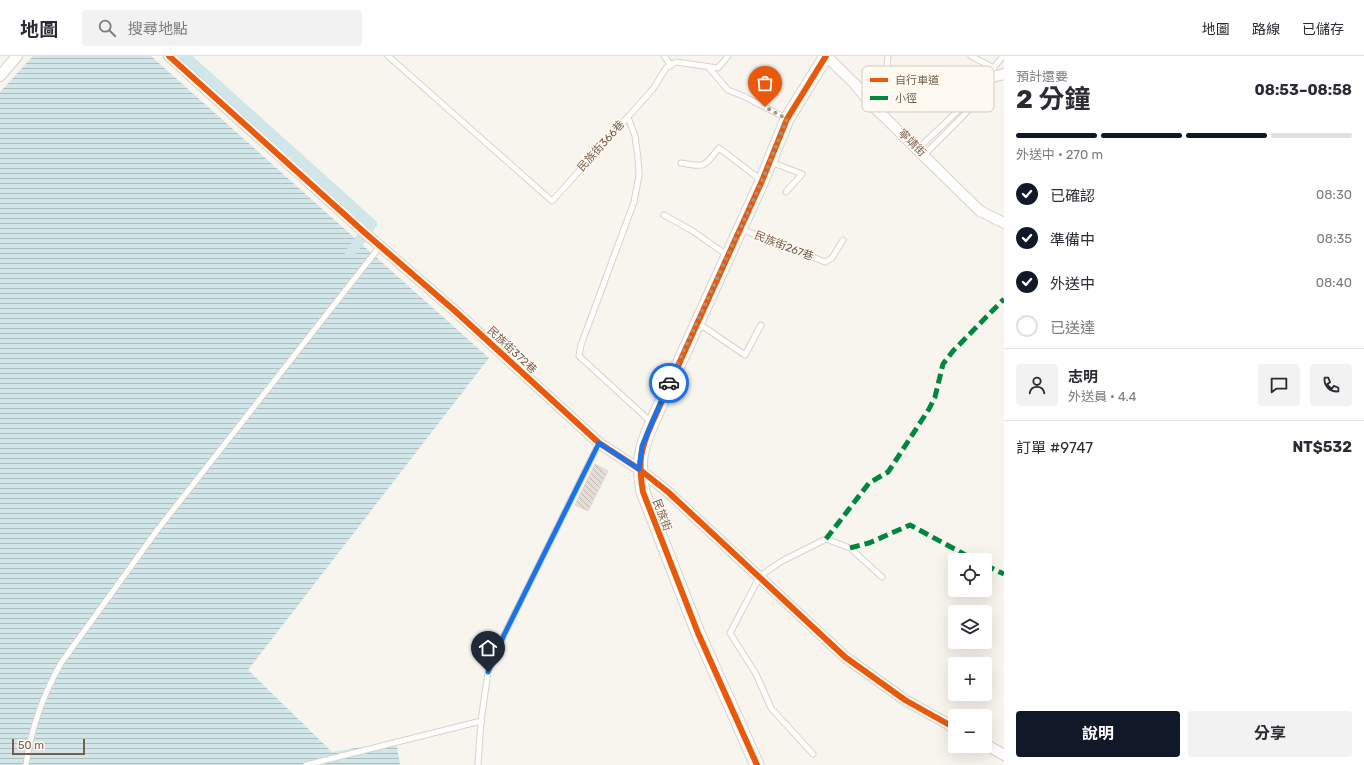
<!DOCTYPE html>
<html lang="zh-TW">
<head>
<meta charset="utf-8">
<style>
  body { margin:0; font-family:Rubik,"Noto Sans TC",sans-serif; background:#f2f2f3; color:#2b2b33; height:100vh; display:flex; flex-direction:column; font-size:15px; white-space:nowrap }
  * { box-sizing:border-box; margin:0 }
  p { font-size:13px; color:#7c7c81 }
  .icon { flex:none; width:22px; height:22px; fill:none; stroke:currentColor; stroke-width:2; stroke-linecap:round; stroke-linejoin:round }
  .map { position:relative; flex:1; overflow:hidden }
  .panel { display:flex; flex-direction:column; background:#fff; width:360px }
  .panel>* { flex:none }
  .buttons { position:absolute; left:948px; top:497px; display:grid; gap:8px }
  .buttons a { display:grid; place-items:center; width:44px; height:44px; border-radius:4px; background:#fff; box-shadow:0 4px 16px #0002; font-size:20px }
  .scale { position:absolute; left:12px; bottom:10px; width:73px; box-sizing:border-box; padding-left:4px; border:2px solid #775e4e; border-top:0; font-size:11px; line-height:14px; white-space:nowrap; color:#775e4e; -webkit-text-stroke:3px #fefaf1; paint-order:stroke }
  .pin { position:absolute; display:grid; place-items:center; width:34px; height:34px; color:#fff; margin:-41px -17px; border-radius:50% 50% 50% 0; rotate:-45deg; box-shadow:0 0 4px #0007 }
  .pin .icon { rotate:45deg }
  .courier { position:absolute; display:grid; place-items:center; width:40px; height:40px; margin:-20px; border:3px solid #1a73e8; border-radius:50%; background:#fff; color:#222; box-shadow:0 1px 5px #0007 }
  .headline em { font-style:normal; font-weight:700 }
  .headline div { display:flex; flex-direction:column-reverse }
  .headline { display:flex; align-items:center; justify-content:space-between; height:68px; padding:0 12px }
  h1 { font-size:26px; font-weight:700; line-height:30px }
  .bar { display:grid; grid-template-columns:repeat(4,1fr); gap:6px 4px; align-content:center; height:48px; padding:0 12px }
  .bar i { height:5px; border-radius:3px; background:#e1e1e2 }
  .bar .current { background:#111827 }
  .bar p { grid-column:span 4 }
  .line { display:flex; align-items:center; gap:10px; padding:0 12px; border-top:1px solid #e1e1e2 }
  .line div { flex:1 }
  .round { display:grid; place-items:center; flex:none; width:42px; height:42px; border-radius:4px; background:#f2f2f3 }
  ol { padding:0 12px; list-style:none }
  li { display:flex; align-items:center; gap:12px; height:44px }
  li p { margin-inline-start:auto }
  li .icon { padding:4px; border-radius:50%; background:#111827; color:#fff; stroke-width:4 }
  li:last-child { color:#7c7c81 }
  li i { width:22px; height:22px; border:2px solid #e1e1e2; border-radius:50% }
  .action { display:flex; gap:8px; margin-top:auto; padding:8px 12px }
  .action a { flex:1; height:46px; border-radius:4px; background:#111827; color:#fff; font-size:16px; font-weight:700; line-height:46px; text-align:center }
  .action a+a { background:#f2f2f3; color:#2b2b33 }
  header { display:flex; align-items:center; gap:24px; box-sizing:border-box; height:56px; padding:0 20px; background:#fff; border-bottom:1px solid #e1e1e2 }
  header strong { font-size:19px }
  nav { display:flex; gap:22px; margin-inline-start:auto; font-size:14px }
  .search { width:280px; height:36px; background:#f2f2f3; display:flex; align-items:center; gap:10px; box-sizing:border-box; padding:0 14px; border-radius:4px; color:#7c7c81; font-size:15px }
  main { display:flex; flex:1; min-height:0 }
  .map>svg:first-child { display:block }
  .water { fill:url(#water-rules) }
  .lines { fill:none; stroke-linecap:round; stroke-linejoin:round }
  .canal { stroke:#d0e6e9; stroke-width:10 }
  .building { fill:url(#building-back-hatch); stroke:#e1d9d1 }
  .service-casing { stroke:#d7d2cd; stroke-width:7 }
  .minor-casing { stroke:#d7d2cd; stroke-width:12 }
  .tertiary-casing { stroke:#d7d2cd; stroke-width:15 }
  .service { stroke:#fefefd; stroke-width:5 }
  .minor { stroke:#fefefd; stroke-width:10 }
  .tertiary { stroke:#fefefd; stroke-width:13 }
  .quiet { stroke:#00873e; stroke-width:5; stroke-dasharray:10 5; stroke-linecap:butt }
  .cycleway-casing { stroke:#fefaf1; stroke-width:8 }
  .cycleway { stroke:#e8590c; stroke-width:6 }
  .done { stroke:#a49386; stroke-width:4; stroke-dasharray:0 7.2 }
  .route { stroke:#1a73e8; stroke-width:5 }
  .labels { text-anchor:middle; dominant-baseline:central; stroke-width:3.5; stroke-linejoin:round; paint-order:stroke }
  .street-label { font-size:11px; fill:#775e4e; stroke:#fefaf1 }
  .key { fill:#fefaf1; stroke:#d6cbc0; stroke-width:1 }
  .key-label { font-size:11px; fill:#775e4e }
</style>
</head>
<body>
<header>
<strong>地圖</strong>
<div class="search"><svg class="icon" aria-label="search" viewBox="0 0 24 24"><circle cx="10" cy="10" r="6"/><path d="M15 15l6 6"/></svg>搜尋地點</div>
<nav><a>地圖</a><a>路線</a><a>已儲存</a></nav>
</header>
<main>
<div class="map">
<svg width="1004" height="709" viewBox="0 0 1004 709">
  <defs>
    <pattern id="water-rules" width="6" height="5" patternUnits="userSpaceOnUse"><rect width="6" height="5" fill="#d0e6e9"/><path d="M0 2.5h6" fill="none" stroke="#aebebf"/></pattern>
    <pattern id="building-back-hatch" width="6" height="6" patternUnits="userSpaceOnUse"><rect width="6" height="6" fill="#e4ded6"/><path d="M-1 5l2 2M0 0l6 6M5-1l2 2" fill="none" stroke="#beb7b0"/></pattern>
  </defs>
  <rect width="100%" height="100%" fill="#f8f5ef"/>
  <!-- water -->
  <polygon class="water" points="33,0 151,0 489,302 248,614 332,696 396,685 400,709 0,709 0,36"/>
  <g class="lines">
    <!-- canal -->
    <polyline class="canal" points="185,0 372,168 350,197"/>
  </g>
  <!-- building -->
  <polygon class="building" points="595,408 608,415 588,455 575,449"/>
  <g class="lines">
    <defs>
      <g id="service">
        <polyline points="388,0 552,145 653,33 666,12 676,6 718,12 728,0"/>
        <polyline points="664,0 670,8"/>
        <polyline points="971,0 994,12"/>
        <polyline points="708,11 728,34 743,40 786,62"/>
        <polyline points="872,49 894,22 887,10 888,0"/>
        <polyline points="628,61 635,80 638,102 639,119 634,146 581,289 579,300 651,366"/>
        <polyline points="918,93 965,48 1003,0"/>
        <polyline points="924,99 964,59 996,20"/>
        <polyline points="771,106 802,118 786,136"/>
        <path d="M 681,107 C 706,111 703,112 719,92 L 761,124"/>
        <polyline points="664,159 691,174 727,199"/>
        <polyline points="741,173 825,206 832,202 843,184"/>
        <polyline points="698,267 745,299 761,269"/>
        <polyline points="813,698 771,652 756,618 730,577 760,520 782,505 826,483 850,492 882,521"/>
        <path d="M 26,709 C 31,672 43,639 61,607 L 158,473 L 381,189"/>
        <polyline points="306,709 481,665"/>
        <polyline points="478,709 481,665 488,616 504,579 599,387"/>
      </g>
      <g id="minor">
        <polyline points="169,0 365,177 455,255 599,387 639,413 668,436 845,601 905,644 955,672"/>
        <polyline points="826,0 854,27 872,49 980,155 1004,167"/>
        <polyline points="0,20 17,0"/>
        <polyline points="996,20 1004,18"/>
        <polyline points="985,688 1004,699"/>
      </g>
      <path id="tertiary" d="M 757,709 L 698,577 L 643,436 C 638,406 640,394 652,367 L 762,125 L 787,63 L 826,0"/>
    </defs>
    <!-- service casing -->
    <use href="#service" class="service-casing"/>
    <!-- minor casing -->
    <use href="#minor" class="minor-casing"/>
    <!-- tertiary casing -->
    <use href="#tertiary" class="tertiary-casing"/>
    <!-- service -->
    <use href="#service" class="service"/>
    <!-- minor -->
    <use href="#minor" class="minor"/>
    <!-- tertiary -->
    <use href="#tertiary" class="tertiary"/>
    <!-- quiet -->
    <g class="quiet">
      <polyline points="826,483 869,427 888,416 896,404 929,353 935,341 943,308 953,295 1004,243"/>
      <polyline points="850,492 869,487 910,469 975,504"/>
      <polyline points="985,509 1004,518"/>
    </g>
    <defs>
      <g id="cycleway">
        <polyline points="169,0 365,177 455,255 599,387 639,413 668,436 845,601 905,644 955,672"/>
        <path d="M 757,709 L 698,577 L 643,436 C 638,406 640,394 652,367 L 762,125 L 787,63 L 826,0"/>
      </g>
    </defs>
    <!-- cycleway casing -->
    <use href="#cycleway" class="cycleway-casing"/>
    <!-- cycleway -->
    <use href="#cycleway" class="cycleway"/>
  </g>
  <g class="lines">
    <!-- done -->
    <polyline class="done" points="669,327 762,125 787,63 765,51"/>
    <!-- route -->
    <polyline class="route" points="488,616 504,579 599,387 639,413 642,390 669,327"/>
  </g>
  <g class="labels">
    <!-- street labels -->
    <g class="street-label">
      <text transform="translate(912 87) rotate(45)">寧靖街</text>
      <text transform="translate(601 90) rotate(-48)">民族街366巷</text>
      <text transform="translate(784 190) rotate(21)">民族街267巷</text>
      <text transform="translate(512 294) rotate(43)">民族街372巷</text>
      <text transform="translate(662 459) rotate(69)">民族街</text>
    </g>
  </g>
  <!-- legend -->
  <rect x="862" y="10" width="132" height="46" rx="6" class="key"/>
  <rect x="870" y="22" width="18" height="4" fill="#e8590c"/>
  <rect x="870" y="40" width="18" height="4" fill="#00873e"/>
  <g class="key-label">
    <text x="895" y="28">自行車道</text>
    <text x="895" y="46">小徑</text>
  </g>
</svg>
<div class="buttons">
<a><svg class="icon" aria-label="locate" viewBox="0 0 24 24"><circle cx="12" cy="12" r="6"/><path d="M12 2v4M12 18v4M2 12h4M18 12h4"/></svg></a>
<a><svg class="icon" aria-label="layers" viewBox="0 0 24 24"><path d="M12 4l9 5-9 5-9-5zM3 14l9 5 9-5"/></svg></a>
<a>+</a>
<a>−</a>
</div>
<div class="scale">50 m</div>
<div class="pin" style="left:765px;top:51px;background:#ea580c"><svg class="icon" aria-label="bag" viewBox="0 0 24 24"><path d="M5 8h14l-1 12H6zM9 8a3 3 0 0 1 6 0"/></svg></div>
<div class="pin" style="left:488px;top:616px;background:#1f2937"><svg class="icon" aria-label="home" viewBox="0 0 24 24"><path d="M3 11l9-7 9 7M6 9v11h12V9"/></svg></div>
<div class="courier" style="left:669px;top:327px"><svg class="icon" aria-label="car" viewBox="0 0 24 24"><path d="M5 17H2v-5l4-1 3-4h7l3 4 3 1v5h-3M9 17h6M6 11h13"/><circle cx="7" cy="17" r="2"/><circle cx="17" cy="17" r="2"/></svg></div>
</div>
<section class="panel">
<div class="headline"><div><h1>2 分鐘</h1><p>預計還要</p></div><em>08:53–08:58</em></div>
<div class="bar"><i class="current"></i><i class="current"></i><i class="current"></i><i></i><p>外送中 · 270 m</p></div>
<ol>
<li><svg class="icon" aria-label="check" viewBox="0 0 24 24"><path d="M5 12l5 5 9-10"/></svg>已確認<p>08:30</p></li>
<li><svg class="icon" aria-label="check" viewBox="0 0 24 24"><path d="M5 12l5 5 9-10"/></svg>準備中<p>08:35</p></li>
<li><svg class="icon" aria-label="check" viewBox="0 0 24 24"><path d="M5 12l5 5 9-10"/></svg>外送中<p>08:40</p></li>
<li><i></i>已送達</li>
</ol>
<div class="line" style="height:72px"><a class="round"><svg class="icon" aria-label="person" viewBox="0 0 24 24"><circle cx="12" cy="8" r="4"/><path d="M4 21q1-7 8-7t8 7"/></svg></a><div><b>志明</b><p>外送員 · 4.4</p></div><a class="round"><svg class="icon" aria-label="chat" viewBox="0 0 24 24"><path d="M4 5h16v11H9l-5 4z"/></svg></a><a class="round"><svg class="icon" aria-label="phone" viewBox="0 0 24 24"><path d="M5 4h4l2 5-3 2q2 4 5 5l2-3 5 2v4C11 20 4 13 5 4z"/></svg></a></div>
<div class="line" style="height:52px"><div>訂單 #9747</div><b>NT$532</b></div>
<div class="action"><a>說明</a><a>分享</a></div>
</section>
</main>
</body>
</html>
